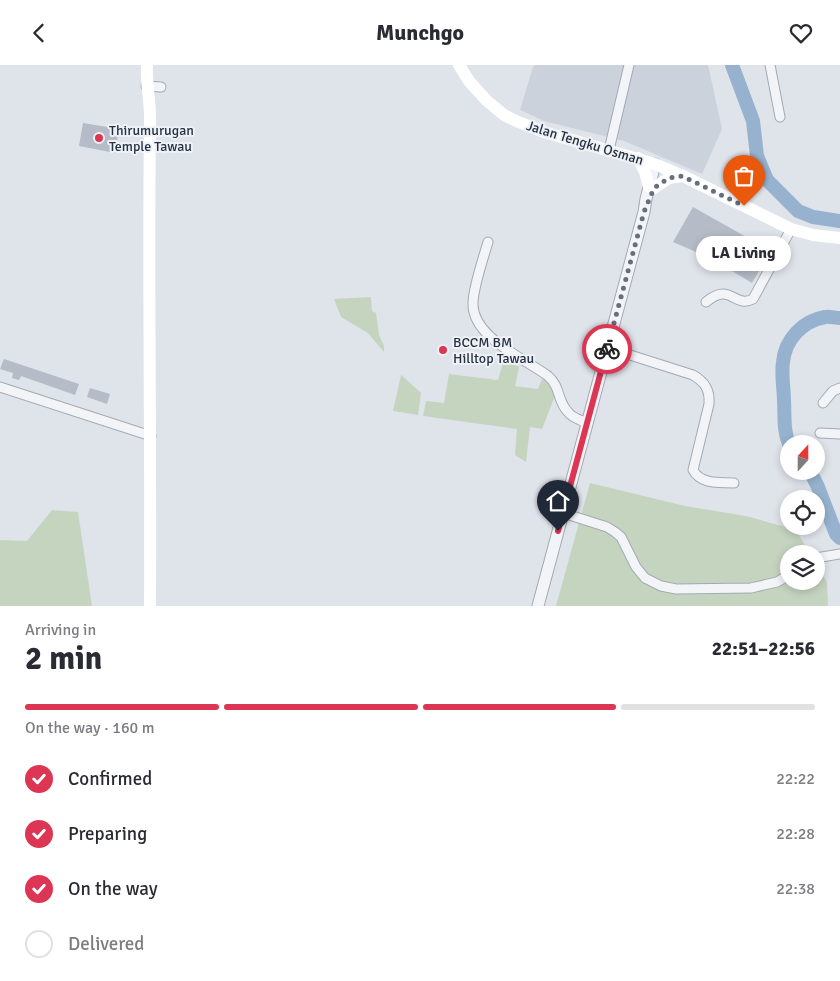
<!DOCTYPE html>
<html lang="en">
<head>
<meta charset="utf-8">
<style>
  body { margin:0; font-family:Signika,sans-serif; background:#f7f7f7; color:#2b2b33; height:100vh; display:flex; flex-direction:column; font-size:19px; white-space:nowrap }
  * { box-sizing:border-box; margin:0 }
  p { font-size:16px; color:#7c7c81 }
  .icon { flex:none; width:28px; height:28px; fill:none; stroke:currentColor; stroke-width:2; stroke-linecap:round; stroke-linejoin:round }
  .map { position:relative; height:541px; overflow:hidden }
  .details { display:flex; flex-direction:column; background:#fff; flex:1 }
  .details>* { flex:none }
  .needle { width:32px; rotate:21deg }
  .fabs { position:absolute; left:780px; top:370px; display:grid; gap:10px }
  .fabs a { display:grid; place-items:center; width:45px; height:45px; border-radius:50%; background:#fff; box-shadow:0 2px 8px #0003; font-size:25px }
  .pin { position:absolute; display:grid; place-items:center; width:42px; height:42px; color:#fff; margin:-51px -21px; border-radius:50% 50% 50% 0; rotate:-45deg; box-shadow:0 0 5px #0007 }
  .pin .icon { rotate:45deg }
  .courier { position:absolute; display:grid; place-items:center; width:50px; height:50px; margin:-25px; border:4px solid #dc3654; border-radius:50%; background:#fff; color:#222; box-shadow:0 1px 6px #0007 }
  .bubble { position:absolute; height:35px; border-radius:18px; background:#fff; box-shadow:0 2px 8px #0003; font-size:16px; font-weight:700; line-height:35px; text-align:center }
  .headline em { font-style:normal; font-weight:700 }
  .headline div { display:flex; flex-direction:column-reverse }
  .headline { display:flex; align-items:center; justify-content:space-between; height:85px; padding:0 25px }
  h1 { font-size:32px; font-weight:700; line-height:38px }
  .bar { display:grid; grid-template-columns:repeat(4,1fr); gap:8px 5px; align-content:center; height:60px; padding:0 25px }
  .bar i { height:6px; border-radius:4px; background:#e1e1e2 }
  .bar .selected { background:#dc3654 }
  .bar p { grid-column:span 4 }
  ol { padding:0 25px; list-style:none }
  li { display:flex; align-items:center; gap:15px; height:55px }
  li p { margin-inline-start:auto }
  li .icon { padding:5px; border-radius:50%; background:#dc3654; color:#fff; stroke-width:4 }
  li:last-child { color:#7c7c81 }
  li i { width:28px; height:28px; border:2px solid #e1e1e2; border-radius:50% }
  header { display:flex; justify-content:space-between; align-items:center; height:65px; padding:0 25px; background:#fff; font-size:22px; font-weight:700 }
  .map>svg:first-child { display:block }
  .built { fill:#ccd2dc }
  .green { fill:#c5d4bf }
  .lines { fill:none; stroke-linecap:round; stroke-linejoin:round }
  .river { stroke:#96b2ce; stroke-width:14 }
  .building { fill:#b5bcc7 }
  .minor-casing { stroke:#a4aab4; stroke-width:11 }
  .tertiary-casing { stroke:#a4aab4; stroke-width:13 }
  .minor { stroke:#f2f4f7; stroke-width:9 }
  .tertiary { stroke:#f2f4f7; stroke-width:11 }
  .secondary { stroke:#fff; stroke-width:12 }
  .done { stroke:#676f7d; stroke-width:5; stroke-dasharray:0 9 }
  .route { stroke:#dc3654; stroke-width:6 }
  .poi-dot { fill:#dc3654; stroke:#eef2f7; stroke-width:2 }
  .labels { text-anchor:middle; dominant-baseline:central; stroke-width:4; stroke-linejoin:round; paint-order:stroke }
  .poi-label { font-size:14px; fill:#263142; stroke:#eef2f7; text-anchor:start }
  .street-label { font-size:14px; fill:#263142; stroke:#eef2f7 }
</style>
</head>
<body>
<header><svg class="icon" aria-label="back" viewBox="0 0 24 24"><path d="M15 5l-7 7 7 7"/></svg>Munchgo<svg class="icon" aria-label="heart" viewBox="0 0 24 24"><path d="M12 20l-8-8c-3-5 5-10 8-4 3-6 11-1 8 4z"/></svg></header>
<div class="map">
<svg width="840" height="541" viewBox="0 0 840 541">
  <rect width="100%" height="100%" fill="#dfe3ea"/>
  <!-- built -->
  <polygon class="built" points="535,0 708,0 722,64 702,109 624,76 544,56 520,45 533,2"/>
  <!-- green -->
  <g class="green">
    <polygon points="371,232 372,246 376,248 379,270 384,281 384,287 368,268 341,252 334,234"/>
    <polygon points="504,294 519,302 515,321 538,324 542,314 548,318 555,331 542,364 530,362 526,397 515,390 517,364 423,351 426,336 444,338 449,309 498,315"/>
    <polygon points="401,310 421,328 418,350 393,346"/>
    <polygon points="590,418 685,441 746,451 796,465 810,489 789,489 789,516 816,516 816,500 827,517 828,541 556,541"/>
    <polygon points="52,445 78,447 92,541 0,541 0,475 27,476"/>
  </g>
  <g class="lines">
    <!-- river -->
    <g class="river">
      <polyline points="732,0 753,56 757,91 767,115 798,146 813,152 840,156"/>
      <path d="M 789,379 C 783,364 785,352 784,336 C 784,324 781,310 783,297 C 785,275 802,256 825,252 C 829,251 835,253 840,253"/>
      <polyline points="810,406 818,422 836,469 840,473"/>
    </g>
  </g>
  <!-- building -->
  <g class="building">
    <polygon points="83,58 119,64 115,88 79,81"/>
    <polygon points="693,142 771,186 752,218 712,194 673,177"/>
    <polygon points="4,294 79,319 75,330 21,311 19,315 12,313 13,308 0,304"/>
    <polygon points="90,323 110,329 107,339 87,332"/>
  </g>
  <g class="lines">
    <defs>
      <g id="minor">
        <polyline points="770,0 780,52"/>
        <polyline points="146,21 161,22"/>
        <polyline points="609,85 629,0"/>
        <path d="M 488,177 C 483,194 474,220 473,237 C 471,272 524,293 548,311 C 561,322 557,336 568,347 C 572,353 581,355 587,358"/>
        <path d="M 706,237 C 731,216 734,244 753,234 L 791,164"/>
        <path d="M 608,283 L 693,310 C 705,317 710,325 709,339 L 693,405 C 701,420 720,417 734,418"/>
        <polyline points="0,322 151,371"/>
        <polyline points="823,338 833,326 840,323"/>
        <polyline points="820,368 840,369"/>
        <polyline points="563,448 607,462 615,467 621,472 636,502 645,513 661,521 676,524 751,523 777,517 789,510"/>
        <polyline points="816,493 840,489"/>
      </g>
      <polyline id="tertiary" points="538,541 644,147 646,134 655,99"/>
    </defs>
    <!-- minor casing -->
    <use href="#minor" class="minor-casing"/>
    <!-- tertiary casing -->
    <use href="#tertiary" class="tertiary-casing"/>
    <!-- minor -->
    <use href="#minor" class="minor"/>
    <!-- tertiary -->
    <use href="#tertiary" class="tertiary"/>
    <!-- secondary -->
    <g class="secondary">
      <path d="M 147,0 C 146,19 150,34 150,53 C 148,215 151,378 150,541"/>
      <polyline points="459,0 469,16 486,35 504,50 516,56 544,67 655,99 683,111 791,164 813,170 840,173"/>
      <polyline points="638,93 645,107 649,122"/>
      <polyline points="654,123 669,113 683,111"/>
    </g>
  </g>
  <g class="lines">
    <!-- done -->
    <polyline class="done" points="607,284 644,147 654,123 669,113 682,111 744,141"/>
    <!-- route -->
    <polyline class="route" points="558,466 607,284"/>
  </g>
  <!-- markers -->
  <g class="poi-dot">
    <circle cx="99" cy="73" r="5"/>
    <circle cx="443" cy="285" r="5"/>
  </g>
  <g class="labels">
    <!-- poi labels -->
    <g class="poi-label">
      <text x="109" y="65">Thirumurugan<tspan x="109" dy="16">Temple Tawau</tspan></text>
      <text x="453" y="277">BCCM BM<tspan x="453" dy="16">Hilltop Tawau</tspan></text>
    </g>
    <!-- street labels -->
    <g class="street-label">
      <text transform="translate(585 78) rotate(17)">Jalan Tengku Osman</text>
    </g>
  </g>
</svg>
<div class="fabs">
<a><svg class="needle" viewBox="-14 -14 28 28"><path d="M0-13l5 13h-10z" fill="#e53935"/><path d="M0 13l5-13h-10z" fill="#7c7c81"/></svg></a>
<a><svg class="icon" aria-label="locate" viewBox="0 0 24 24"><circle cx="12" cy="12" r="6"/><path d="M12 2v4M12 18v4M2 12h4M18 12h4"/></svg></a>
<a><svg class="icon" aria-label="layers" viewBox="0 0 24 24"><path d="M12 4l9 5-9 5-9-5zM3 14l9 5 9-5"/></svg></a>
</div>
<div class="pin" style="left:744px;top:141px;background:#ea580c"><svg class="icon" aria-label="bag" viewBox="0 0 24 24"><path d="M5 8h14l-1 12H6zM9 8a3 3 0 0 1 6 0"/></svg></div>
<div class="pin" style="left:558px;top:466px;background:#1f2937"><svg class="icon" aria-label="home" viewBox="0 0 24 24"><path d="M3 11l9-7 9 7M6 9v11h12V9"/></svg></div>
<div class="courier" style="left:607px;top:284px"><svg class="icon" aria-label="bike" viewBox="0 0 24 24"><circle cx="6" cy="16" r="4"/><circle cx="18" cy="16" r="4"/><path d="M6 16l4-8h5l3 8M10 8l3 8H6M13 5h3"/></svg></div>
<div class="bubble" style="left:696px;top:171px;width:95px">LA Living</div>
</div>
<section class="details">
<div class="headline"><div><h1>2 min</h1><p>Arriving in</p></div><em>22:51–22:56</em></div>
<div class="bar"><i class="selected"></i><i class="selected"></i><i class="selected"></i><i></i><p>On the way · 160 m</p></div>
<ol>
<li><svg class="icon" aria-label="check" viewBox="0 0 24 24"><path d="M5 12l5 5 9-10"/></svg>Confirmed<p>22:22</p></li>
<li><svg class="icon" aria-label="check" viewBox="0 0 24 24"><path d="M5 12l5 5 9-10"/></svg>Preparing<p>22:28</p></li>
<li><svg class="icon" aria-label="check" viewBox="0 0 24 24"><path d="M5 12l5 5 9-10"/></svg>On the way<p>22:38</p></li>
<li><i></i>Delivered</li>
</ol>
</section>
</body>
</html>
